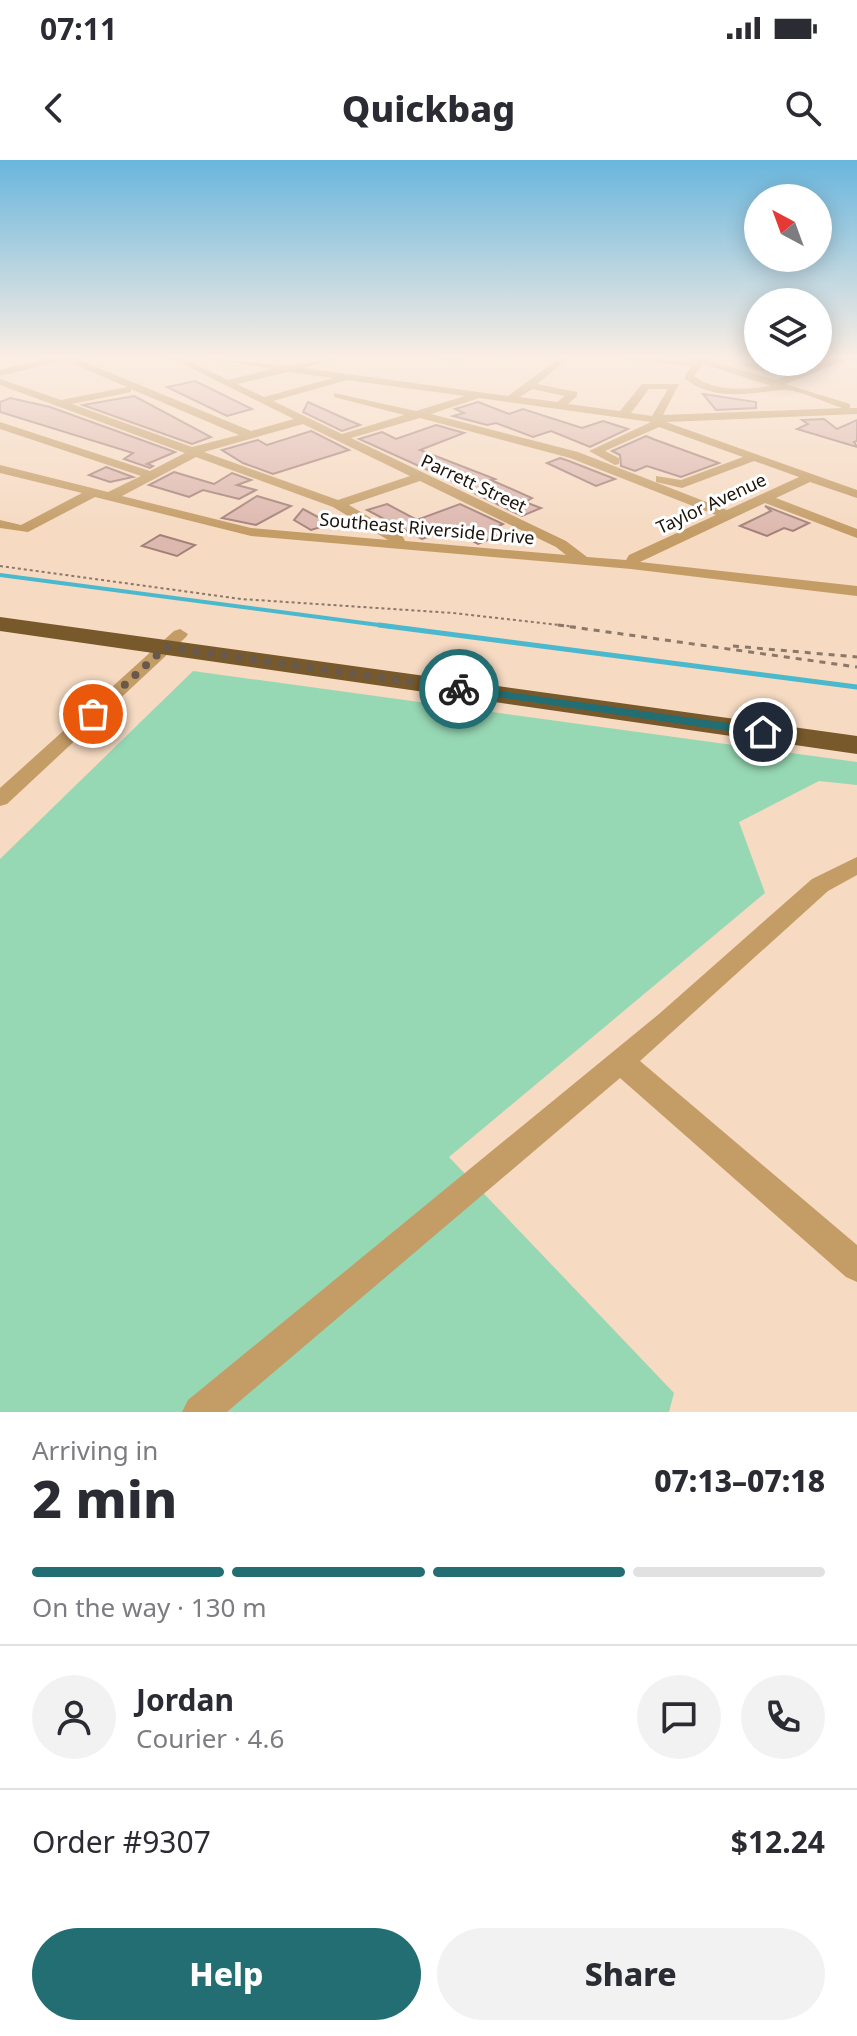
<!DOCTYPE html>
<html lang="en">
<head>
<meta charset="utf-8">
<style>
  body { margin:0; font-family:"Noto Sans",sans-serif; background:#f2f2f3; color:#2b2b33; height:100vh; display:flex; flex-direction:column; font-size:30px; white-space:nowrap }
  * { box-sizing:border-box; margin:0 }
  p { font-size:26px; color:#7c7c81 }
  .icon { flex:none; width:44px; height:44px; fill:none; stroke:currentColor; stroke-width:2; stroke-linecap:round; stroke-linejoin:round }
  .map { position:relative; height:1252px; overflow:hidden }
  .drawer { display:flex; flex-direction:column; background:#fff; flex:1 }
  .drawer>* { flex:none }
  .needle { width:52px; rotate:319deg }
  .buttons { position:absolute; left:744px; top:24px; display:grid; gap:16px }
  .buttons a { display:grid; place-items:center; width:88px; height:88px; border-radius:50%; background:#fff; box-shadow:0 4px 20px #0003; font-size:40px }
  .pin { position:absolute; display:grid; place-items:center; width:68px; height:68px; color:#fff; margin:-34px; border:4px solid #fff; border-radius:50%; box-shadow:0 2px 8px #0007 }
  .courier { position:absolute; display:grid; place-items:center; width:80px; height:80px; margin:-40px; border:6px solid #226e72; border-radius:50%; background:#fff; color:#222; box-shadow:0 2px 10px #0007 }
  .head em { font-style:normal; font-weight:800 }
  .head div { display:flex; flex-direction:column-reverse }
  .head { display:flex; align-items:center; justify-content:space-between; height:136px; padding:0 32px }
  h1 { font-size:52px; font-weight:800; line-height:60px }
  .bar { display:grid; grid-template-columns:repeat(4,1fr); gap:12px 8px; align-content:center; height:96px; padding:0 32px }
  .bar i { height:10px; border-radius:6px; background:#e1e1e2 }
  .bar .current { background:#226e72 }
  .bar p { grid-column:span 4 }
  .line { display:flex; align-items:center; gap:20px; padding:0 32px; border-top:2px solid #e1e1e2 }
  .line div { flex:1 }
  .round { display:grid; place-items:center; flex:none; width:84px; height:84px; border-radius:42px; background:#f2f2f3 }
  .action { display:flex; gap:16px; margin-top:auto; padding:16px 32px }
  .action a { flex:1; height:92px; border-radius:48px; background:#226e72; color:#fff; font-size:32px; font-weight:800; line-height:92px; text-align:center }
  .action a+a { background:#f2f2f3; color:#2b2b33 }
  .status { display:flex; justify-content:space-between; align-items:center; height:56px; padding:0 40px; background:#fff; direction:ltr }
  .status svg { height:22px; fill:currentColor }
  header { display:flex; justify-content:space-between; align-items:center; height:104px; padding:0 32px; background:#fff; font-size:36px; font-weight:800 }
  .map>svg:first-child { display:block }
  .built { fill:#eecdb0 }
  .green { fill:#97d8b4 }
  .lines { fill:none; stroke-linecap:round; stroke-linejoin:round }
  .stream-far1 { stroke:#4bb9cd; stroke-width:4 }
  .stream { stroke:#4bb9cd; stroke-width:5 }
  .building { fill:#ddb8af; stroke:#a38179; stroke-width:2 }
  .path-far1 { stroke:#8b7868; stroke-width:2; stroke-dasharray:3 3; stroke-linecap:butt }
  .path { stroke:#8b7868; stroke-width:3; stroke-dasharray:6 6; stroke-linecap:butt }
  .minor { fill:#c39c66; fill-rule:evenodd }
  .highway { fill:#78592b; fill-rule:evenodd }
  .route { fill:#226e72 }
  .done { stroke:#68594a; stroke-width:8; stroke-dasharray:0 14.4 }
  .labels { text-anchor:middle; dominant-baseline:central; stroke-width:6; stroke-linejoin:round; paint-order:stroke }
  .far-street-label { font-size:18px; fill:#1c130a; stroke:#fff }
</style>
</head>
<body>
<div class="status"><b>07:11</b><svg viewBox="0 0 49 12"><path d="M0 12V9h3v3zM5 12V6h3v6zM10 12V3h3v9zM15 12V0h3v12zM26 1h20v11H26zM47 4h2v5h-2z"/></svg></div>
<header><svg class="icon" aria-label="back" viewBox="0 0 24 24"><path d="M15 5l-7 7 7 7"/></svg>Quickbag<svg class="icon" aria-label="search" viewBox="0 0 24 24"><circle cx="10" cy="10" r="6"/><path d="M15 15l6 6"/></svg></header>
<div class="map">
<svg width="857" height="1252" viewBox="0 0 857 1252">
  <rect width="100%" height="100%" fill="#f6dac2"/>
  <!-- built -->
  <polygon class="built" points="694,197 818,202 818,197 844,197 775,220"/>
  <!-- green -->
  <polygon class="green" points="193,511 857,602 857,625 819,621 739,662 765,733 449,997 674,1233 669,1252 0,1252 0,699"/>
  <g class="lines">
    <!-- stream-far1 -->
    <polyline class="stream-far1" points="0,415 394,467"/>
    <!-- stream -->
    <polyline class="stream" points="379,465 857,527"/>
  </g>
  <!-- building -->
  <g class="building">
    <polygon points="195,221 252,249 227,256 167,227"/>
    <polygon points="703,234 756,242 756,248 716,250"/>
    <polygon points="134,236 211,277 192,284 83,245"/>
    <polygon points="10,238 50,247 175,292 147,304 153,306 150,308 124,299 133,293 0,252 0,242"/>
    <polygon points="308,242 348,260 360,265 342,271 303,252"/>
    <polygon points="478,242 509,254 523,249 582,268 603,261 628,269 590,287 551,271 533,277 496,263 487,265 453,256 464,253 455,249"/>
    <polygon points="824,259 837,269 857,260 857,281 854,282 857,287 797,269 808,264 802,260"/>
    <polygon points="436,265 464,273 420,290 495,319 491,320 532,338 525,342 541,348 522,356 476,334 479,333 359,279 382,272 396,279"/>
    <polygon points="311,271 349,290 273,314 243,303 222,290 258,280 267,285"/>
    <polygon points="646,276 653,279 719,303 681,317 647,306 635,311 621,306 620,295 612,291"/>
    <polygon points="560,298 569,301 615,319 596,326 547,303"/>
    <polygon points="106,307 133,317 110,322 89,315"/>
    <polygon points="174,312 214,324 232,313 251,320 237,325 256,330 239,339 203,330 189,337 149,325"/>
    <polygon points="257,336 291,346 256,365 222,358"/>
    <polygon points="387,344 417,360 460,344 503,364 495,368 505,373 478,384 450,369 422,379 367,350"/>
    <polygon points="765,346 809,363 793,371 784,368 767,376 740,366 771,351"/>
    <polygon points="303,349 331,364 311,370 294,360"/>
    <polygon points="160,375 195,385 177,396 142,386"/>
  </g>
  <g class="lines">
    <!-- path-far1 -->
    <polyline class="path-far1" points="0,406 241,439 453,453 577,467"/>
    <!-- path -->
    <g class="path">
      <polyline points="558,465 857,507"/>
      <polyline points="733,486 857,497"/>
    </g>
    <!-- minor -->
    <g class="minor">
      <path d="M 55,197 L 72,197 L 251,271 L 294,259 L 169,197 L 180,197 L 228,220 L 272,209 L 200,197 L 288,206 L 342,197 L 304,208 L 508,236 L 561,197 L 570,197 L 537,224 L 577,232 L 577,236 L 568,244 L 620,251 L 642,224 L 679,224 L 663,255 L 842,248 C 829,244 794,228 782,230 C 749,233 714,242 684,218 L 691,206 L 629,200 L 625,197 L 686,201 L 691,200 L 686,197 L 698,197 L 775,220 L 838,197 L 857,197 L 857,200 L 847,200 L 785,224 L 850,244 L 850,248 L 857,248 L 857,254 L 666,262 L 857,330 L 857,338 L 810,322 L 776,338 L 857,369 L 857,378 L 765,343 L 640,402 L 857,426 L 857,436 L 631,409 L 251,376 L 95,337 L 28,372 L 0,368 L 0,360 L 21,365 L 82,333 L 0,313 L 0,305 L 108,332 L 141,316 L 0,269 L 0,262 L 150,311 L 185,293 L 0,225 L 0,219 L 61,240 L 127,227 L 64,200 L 0,216 L 0,210 ZM 703,204 L 771,226 L 772,226 C 745,229 716,233 694,216 ZM 288,212 L 333,218 L 264,237 L 237,224 ZM 347,220 L 465,236 L 416,251 L 334,233 L 334,237 L 404,255 L 342,274 L 273,241 ZM 131,229 L 239,275 L 192,287 L 72,244 L 131,232 ZM 532,229 L 565,236 L 557,242 L 520,237 ZM 649,229 L 668,229 L 652,256 L 631,253 ZM 479,238 L 651,262 L 589,291 L 615,305 L 619,304 L 619,298 L 605,291 L 659,267 L 743,297 L 681,320 L 656,316 L 656,322 L 682,328 L 754,301 L 799,317 L 727,350 L 578,292 L 431,254 ZM 420,258 L 570,298 L 716,355 L 629,395 L 626,400 L 587,397 L 566,381 L 351,278 ZM 303,264 L 410,316 L 338,340 L 204,292 ZM 196,297 L 333,347 L 388,380 L 251,368 L 122,336 ZM 420,321 L 556,387 L 566,395 L 405,381 L 403,377 L 349,345 Z"/>
      <polygon points="429,197 455,197 465,200 460,203"/>
      <polygon points="747,201 769,207 787,202 796,204 769,213 744,206"/>
      <polygon points="180,469 188,474 186,477 7,644 0,646 0,628 174,471"/>
      <polygon points="857,697 857,715 828,731 640,901 857,1085 857,1122 846,1117 620,918 227,1252 182,1252 188,1240 659,854 812,719"/>
    </g>
    <!-- highway -->
    <polygon class="highway" points="0,457 857,576 857,594 0,471"/>
  </g>
  <!-- sky -->
  <linearGradient id="sky" x2="0" y2="1"><stop stop-color="#69b6dd"/><stop offset="0.53" stop-color="#fbeee4"/><stop offset="1" stop-color="#fbeee4" stop-opacity="0"/></linearGradient>
  <rect width="857" height="372" fill="url(#sky)"/>
  <!-- route -->
  <polygon class="route" points="459,525 763,568 769,572 763,576 455,531"/>
  <g class="lines">
    <!-- done -->
    <polyline class="done" points="93,554 166,487 459,529"/>
  </g>
  <g class="labels">
    <!-- far-street labels -->
    <g class="far-street-label">
      <text transform="translate(474 323) rotate(25)">Parrett Street</text>
      <text transform="translate(711 343) rotate(-25)">Taylor Avenue</text>
      <text transform="translate(427 368) rotate(5)">Southeast Riverside Drive</text>
    </g>
  </g>
</svg>
<div class="buttons">
<a><svg class="needle" viewBox="-14 -14 28 28"><path d="M0-13l5 13h-10z" fill="#e53935"/><path d="M0 13l5-13h-10z" fill="#7c7c81"/></svg></a>
<a><svg class="icon" aria-label="layers" viewBox="0 0 24 24"><path d="M12 4l9 5-9 5-9-5zM3 14l9 5 9-5"/></svg></a>
</div>
<div class="pin" style="left:93px;top:554px;background:#ea580c"><svg class="icon" aria-label="bag" viewBox="0 0 24 24"><path d="M5 8h14l-1 12H6zM9 8a3 3 0 0 1 6 0"/></svg></div>
<div class="pin" style="left:763px;top:572px;background:#1f2937"><svg class="icon" aria-label="home" viewBox="0 0 24 24"><path d="M3 11l9-7 9 7M6 9v11h12V9"/></svg></div>
<div class="courier" style="left:459px;top:529px"><svg class="icon" aria-label="bike" viewBox="0 0 24 24"><circle cx="6" cy="16" r="4"/><circle cx="18" cy="16" r="4"/><path d="M6 16l4-8h5l3 8M10 8l3 8H6M13 5h3"/></svg></div>
</div>
<section class="drawer">
<div class="head"><div><h1>2 min</h1><p>Arriving in</p></div><em>07:13–07:18</em></div>
<div class="bar"><i class="current"></i><i class="current"></i><i class="current"></i><i></i><p>On the way · 130 m</p></div>
<div class="line" style="height:144px"><a class="round"><svg class="icon" aria-label="person" viewBox="0 0 24 24"><circle cx="12" cy="8" r="4"/><path d="M4 21q1-7 8-7t8 7"/></svg></a><div><b>Jordan</b><p>Courier · 4.6</p></div><a class="round"><svg class="icon" aria-label="chat" viewBox="0 0 24 24"><path d="M4 5h16v11H9l-5 4z"/></svg></a><a class="round"><svg class="icon" aria-label="phone" viewBox="0 0 24 24"><path d="M5 4h4l2 5-3 2q2 4 5 5l2-3 5 2v4C11 20 4 13 5 4z"/></svg></a></div>
<div class="line" style="height:104px"><div>Order #9307</div><b>$12.24</b></div>
<div class="action"><a>Help</a><a>Share</a></div>
</section>
</body>
</html>
